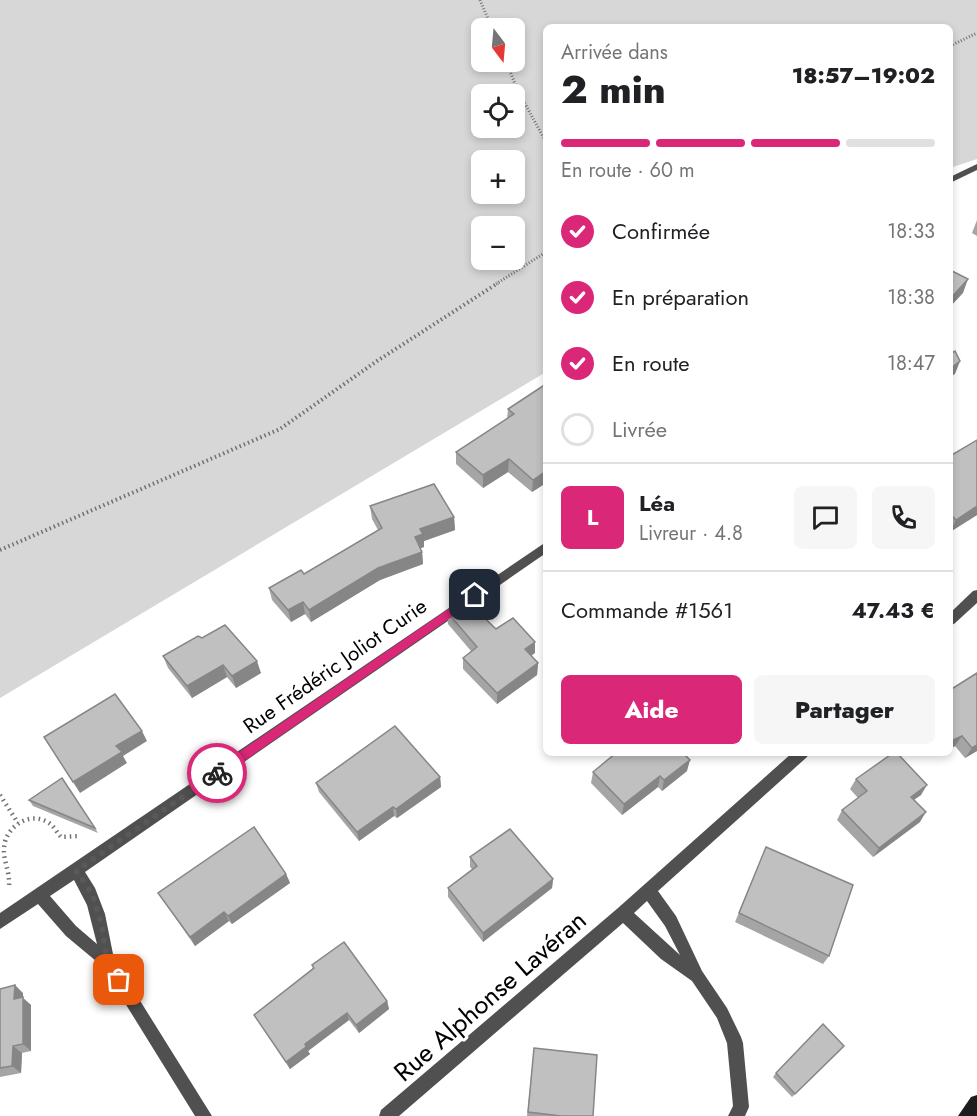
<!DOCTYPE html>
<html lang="fr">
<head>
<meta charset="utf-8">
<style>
  body { margin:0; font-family:Jost,sans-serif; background:#f6f6f6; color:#202124; height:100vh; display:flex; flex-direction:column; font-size:22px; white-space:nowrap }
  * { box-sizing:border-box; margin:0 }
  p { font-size:20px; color:#757577 }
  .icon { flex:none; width:33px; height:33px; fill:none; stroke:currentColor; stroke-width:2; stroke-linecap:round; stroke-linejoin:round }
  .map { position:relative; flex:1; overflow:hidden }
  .drawer { position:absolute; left:543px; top:24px; width:410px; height:732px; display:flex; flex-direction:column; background:#fff; border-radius:9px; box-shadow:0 3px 9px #0003 }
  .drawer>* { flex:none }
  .needle { width:39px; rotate:164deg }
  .controls { position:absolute; left:471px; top:18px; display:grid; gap:12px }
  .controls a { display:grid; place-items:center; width:54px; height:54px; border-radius:9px; background:#fff; box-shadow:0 3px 9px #0003; font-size:30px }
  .pin { position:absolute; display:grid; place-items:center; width:51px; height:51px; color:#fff; margin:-26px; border-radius:12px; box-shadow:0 3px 9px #0006 }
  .courier { position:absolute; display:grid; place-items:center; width:60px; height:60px; margin:-30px; border:4px solid #db2777; border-radius:50%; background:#fff; color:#222; box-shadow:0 2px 8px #0007 }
  .summary em { font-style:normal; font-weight:800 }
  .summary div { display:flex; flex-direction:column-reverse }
  .summary { display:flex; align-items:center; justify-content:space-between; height:102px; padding:0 18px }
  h1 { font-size:39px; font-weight:800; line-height:45px }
  .bar { display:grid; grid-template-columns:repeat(4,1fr); gap:9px 6px; align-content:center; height:72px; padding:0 18px }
  .bar i { height:8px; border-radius:4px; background:#e0e0e0 }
  .bar .on { background:#db2777 }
  .bar p { grid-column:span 4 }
  .line { display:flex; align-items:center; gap:15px; padding:0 18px; border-top:2px solid #e0e0e0 }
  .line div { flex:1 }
  .round { display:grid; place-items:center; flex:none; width:63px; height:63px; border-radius:9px; background:#f6f6f6 }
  ol { padding:0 18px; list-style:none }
  li { display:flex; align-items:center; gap:18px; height:66px }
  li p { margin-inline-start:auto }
  li .icon { padding:6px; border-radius:50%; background:#db2777; color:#fff; stroke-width:4 }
  li:last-child { color:#757577 }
  li i { width:33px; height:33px; border:3px solid #e0e0e0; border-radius:50% }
  .button { display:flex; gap:12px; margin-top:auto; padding:12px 18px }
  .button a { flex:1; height:69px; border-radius:9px; background:#db2777; color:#fff; font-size:24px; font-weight:800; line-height:69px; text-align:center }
  .button a+a { background:#f6f6f6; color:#202124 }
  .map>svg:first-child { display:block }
  .green { fill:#d7d7d7; fill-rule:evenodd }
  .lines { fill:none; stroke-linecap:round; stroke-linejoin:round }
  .path-far2 { stroke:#727272; stroke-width:3; stroke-dasharray:1 2; stroke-linecap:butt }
  .path-far1 { stroke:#727272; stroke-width:4; stroke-dasharray:1.5 3; stroke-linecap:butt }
  .path { stroke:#727272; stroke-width:4.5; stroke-dasharray:1.5 4; stroke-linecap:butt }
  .minor { fill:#505050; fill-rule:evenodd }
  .secondary { fill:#1d1d1d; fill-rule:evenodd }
  .wall { fill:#a5a5a5 }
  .shaded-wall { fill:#868686 }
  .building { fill:#c0c0c0; stroke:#868686; stroke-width:1.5 }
  .route { fill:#db2777 }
  .done { stroke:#595959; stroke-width:6; stroke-dasharray:0 10.8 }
  .labels { text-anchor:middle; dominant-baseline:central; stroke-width:6; stroke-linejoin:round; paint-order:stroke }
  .street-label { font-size:21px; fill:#000; stroke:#fff }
  .near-street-label { font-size:26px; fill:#000; stroke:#fff }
</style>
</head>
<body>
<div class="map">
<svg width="977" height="1116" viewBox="0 0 977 1116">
  <rect width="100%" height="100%" fill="#fff"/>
  <!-- green -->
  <path class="green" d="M 0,0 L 977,0 L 977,159 L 950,168 L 950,27 L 546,27 L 546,372 L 0,698 ZM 482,28 L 514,28 L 514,62 L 482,62 ZM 482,94 L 514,94 L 514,128 L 482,128 ZM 482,160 L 514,160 L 514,194 L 482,194 ZM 482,226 L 514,226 L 514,260 L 482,260 Z"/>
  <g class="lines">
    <!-- path-far2 -->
    <g class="path-far2">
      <polyline points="480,0 492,28"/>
      <polyline points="950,46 977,33"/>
      <polyline points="506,62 518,91 546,142"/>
      <polyline points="496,284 546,252"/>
    </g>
    <!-- path-far1 -->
    <polyline class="path-far1" points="0,550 280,429 377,361 498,283"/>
    <!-- path -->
    <g class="path">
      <polyline points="0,795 18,823"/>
      <path d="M 9,885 C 10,872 3,860 4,848 C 5,827 30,810 49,823 C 54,826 57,833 61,837 L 79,836"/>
    </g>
    <!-- minor -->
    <g class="minor">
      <polygon points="977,164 977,170 950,183 950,177"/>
      <path d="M 546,542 L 546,553 L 85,872 L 95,888 L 105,914 L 114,959 L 212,1116 L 195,1116 L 102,966 L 66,936 L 38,904 L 0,929 L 0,913 ZM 74,880 L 87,905 L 97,944 L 76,926 L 50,896 Z"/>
      <polygon points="977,590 977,603 954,624 950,625 950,613 973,591"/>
      <path d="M 792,753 L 809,753 L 807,757 L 658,891 L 676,916 L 702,971 L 727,1008 L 741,1037 L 743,1043 L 749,1107 L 745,1116 L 728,1116 L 733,1106 L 727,1043 L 717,1018 L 692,981 L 661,959 L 623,923 L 399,1116 L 379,1116 L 381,1110 L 618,908 ZM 647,901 L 665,926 L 680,955 L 634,913 Z"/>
    </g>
    <!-- secondary -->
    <polygon class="secondary" points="977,1095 977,1116 958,1116 971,1097"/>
  </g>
  <!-- wall -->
  <g class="wall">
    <polygon points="977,220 977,236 972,233"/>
    <polygon points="546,384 546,483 532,492 508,472 483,488 456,464 456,452 507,419 508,409"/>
    <polygon points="950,456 977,515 950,532"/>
    <polygon points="370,506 454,517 455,530 424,541 424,547 420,548 422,552 423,564 380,580 311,622 305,614 291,622 272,600 269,588 304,574 378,530 372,519"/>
    <polygon points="447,612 496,629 535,642 535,653 531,656 538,663 537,675 497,704 463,669 463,658 471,651 448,624"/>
    <polygon points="198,636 261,673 236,688 227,677 192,698 168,668 163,656"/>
    <polygon points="950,690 977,751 965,758 955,746 950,749"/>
    <polygon points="687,771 662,791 658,787 622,815 591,783 593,772"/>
    <polygon points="440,777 441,787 397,818 394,816 359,841 319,792 316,783"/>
    <polygon points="62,778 98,833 33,806 29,800"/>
    <polygon points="856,779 921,795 914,800 920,822 873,857 837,820 842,810 858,798 850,789"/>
    <polygon points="766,847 829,956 823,964 735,922"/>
    <polygon points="470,857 553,879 552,888 483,942 448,897 448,888 472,869 470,867"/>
    <polygon points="286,874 290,883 232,924 229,921 195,946 158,893"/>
    <polygon points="312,965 387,1001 389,1009 359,1033 349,1020 308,1051 310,1054 290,1069 254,1015 313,968"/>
    <polygon points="0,989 23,993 23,998 31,1005 31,1051 22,1053 21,1073 0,1077"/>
    <polygon points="534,1048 593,1116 527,1116"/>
    <polygon points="841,1050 792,1097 773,1077 776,1073"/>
  </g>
  <!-- shaded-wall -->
  <g class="shaded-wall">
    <polygon points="968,279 963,293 950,307 950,299"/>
    <polygon points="960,361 955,374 950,377 950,369"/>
    <polygon points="509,459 508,472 483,488 483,475"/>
    <polygon points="546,471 546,483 532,492 533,480"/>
    <polygon points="977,506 977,515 950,532 956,520"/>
    <polygon points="454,517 455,530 424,541 424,547 416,550 415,537 420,529"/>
    <polygon points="422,552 423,564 380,580 311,622 309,610 378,568"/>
    <polygon points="303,602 305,614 291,622 288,610"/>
    <polygon points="535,642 535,653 524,660 525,649"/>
    <polygon points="257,661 261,673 236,688 232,676"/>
    <polygon points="538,663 537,675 497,704 497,693"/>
    <polygon points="223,665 227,677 192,698 187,686"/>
    <polygon points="142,731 147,741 123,756 127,763 80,793 73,782 116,746"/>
    <polygon points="962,736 955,746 950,749 950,744 951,741"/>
    <polygon points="977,745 977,751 965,758 972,748"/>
    <polygon points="690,760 687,771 662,791 664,780"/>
    <polygon points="660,776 658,787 622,815 624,804"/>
    <polygon points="440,777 441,787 397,818 396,809"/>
    <polygon points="927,785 921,795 904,806 911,797"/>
    <polygon points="393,807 394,816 359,841 357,832"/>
    <polygon points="926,812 920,822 873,857 879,848"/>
    <polygon points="286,874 290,883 232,924 228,916"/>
    <polygon points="553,879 552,888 483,942 483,933"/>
    <polygon points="224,912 229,921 195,946 190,937"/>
    <polygon points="15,985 23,993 23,998 31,1005 31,1051 23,1044 14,999"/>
    <polygon points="387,1001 389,1009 359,1033 356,1025"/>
    <polygon points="347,1013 349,1020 308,1051 310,1054 290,1069 286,1062 305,1044"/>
    <polygon points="13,1046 22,1053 21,1073 12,1066"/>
  </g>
  <!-- building -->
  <g class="building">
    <polygon points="950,270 968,279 950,299"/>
    <polygon points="955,351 960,361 950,369 950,354"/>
    <polygon points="546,384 546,471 533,480 509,459 483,475 456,452 514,414 508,409"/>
    <polygon points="977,440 977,506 956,520 950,514 950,456"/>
    <polygon points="434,484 454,517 420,529 423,534 415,537 422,552 378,568 309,610 303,602 288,610 269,588 301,570 304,574 382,528 370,506"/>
    <polygon points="465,599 496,629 513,618 535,642 525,649 538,663 497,693 463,658 477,647 447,612"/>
    <polygon points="225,625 257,661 232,676 223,665 187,686 163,656 198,636 202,638"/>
    <polygon points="977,673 977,745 972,748 962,736 951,741 950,739 950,690"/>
    <polygon points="115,694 142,731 116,746 122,752 73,782 44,737"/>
    <polygon points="395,726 440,777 396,809 393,807 357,832 316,783"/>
    <polygon points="616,753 683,753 690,760 664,780 660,776 624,804 593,772"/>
    <polygon points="893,753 897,753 927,785 911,797 926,812 879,848 842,810 867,791 856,779"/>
    <polygon points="62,778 95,828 29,800"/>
    <polygon points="254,827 286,874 228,916 224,912 190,937 158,893"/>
    <polygon points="510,829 553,879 483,933 448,888 477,866 470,857"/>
    <polygon points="766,847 853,885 829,956 739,913"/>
    <polygon points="344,942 387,1001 356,1025 347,1013 305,1044 306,1047 286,1062 254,1015 314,968 312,965"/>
    <polygon points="15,985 14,999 23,997 23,1044 13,1046 12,1066 0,1068 0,989"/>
    <polygon points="823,1024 844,1046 795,1094 776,1073"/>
    <polygon points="534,1048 597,1055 593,1116 561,1116 528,1112"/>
  </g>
  <!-- route -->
  <polygon class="route" points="475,591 480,595 479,598 221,777 213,777 213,770"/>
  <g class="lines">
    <!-- done -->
    <polyline class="done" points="119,980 107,961 102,926 92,893 76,871 217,773"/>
  </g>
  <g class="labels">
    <!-- street labels -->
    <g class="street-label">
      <text transform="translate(335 666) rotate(-35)">Rue Frédéric Joliot Curie</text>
    </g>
    <!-- near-street labels -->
    <g class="near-street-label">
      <text transform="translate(490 996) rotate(-41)">Rue Alphonse Lavéran</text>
    </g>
  </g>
</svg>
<div class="controls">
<a><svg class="needle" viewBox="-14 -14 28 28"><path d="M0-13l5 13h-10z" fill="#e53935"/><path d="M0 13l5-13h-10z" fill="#757577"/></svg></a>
<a><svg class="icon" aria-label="locate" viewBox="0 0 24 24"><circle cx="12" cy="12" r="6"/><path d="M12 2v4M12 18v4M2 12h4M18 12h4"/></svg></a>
<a>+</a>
<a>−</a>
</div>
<div class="pin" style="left:119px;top:980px;background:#ea580c"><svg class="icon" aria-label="bag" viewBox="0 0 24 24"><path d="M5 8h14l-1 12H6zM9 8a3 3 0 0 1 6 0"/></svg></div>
<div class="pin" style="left:475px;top:595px;background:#1f2937"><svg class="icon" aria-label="home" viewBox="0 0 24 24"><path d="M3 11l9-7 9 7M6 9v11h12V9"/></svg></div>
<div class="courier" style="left:217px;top:773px"><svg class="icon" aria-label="bike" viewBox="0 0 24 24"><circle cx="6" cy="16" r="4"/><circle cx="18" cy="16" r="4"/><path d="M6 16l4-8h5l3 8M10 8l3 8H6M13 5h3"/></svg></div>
<section class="drawer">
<div class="summary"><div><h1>2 min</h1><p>Arrivée dans</p></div><em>18:57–19:02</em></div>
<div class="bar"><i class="on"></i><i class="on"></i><i class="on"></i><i></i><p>En route · 60 m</p></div>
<ol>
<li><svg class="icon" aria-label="check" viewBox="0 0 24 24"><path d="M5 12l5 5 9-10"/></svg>Confirmée<p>18:33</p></li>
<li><svg class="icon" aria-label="check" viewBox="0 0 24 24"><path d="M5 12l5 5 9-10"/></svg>En préparation<p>18:38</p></li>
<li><svg class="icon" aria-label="check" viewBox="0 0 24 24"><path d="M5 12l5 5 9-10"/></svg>En route<p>18:47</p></li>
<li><i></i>Livrée</li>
</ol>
<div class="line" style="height:108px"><b class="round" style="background:#db2777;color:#fff">L</b><div><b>Léa</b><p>Livreur · 4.8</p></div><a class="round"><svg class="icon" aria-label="chat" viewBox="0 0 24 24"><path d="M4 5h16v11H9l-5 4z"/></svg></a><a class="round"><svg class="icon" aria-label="phone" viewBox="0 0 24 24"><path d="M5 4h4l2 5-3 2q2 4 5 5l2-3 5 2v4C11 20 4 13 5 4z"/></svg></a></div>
<div class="line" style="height:78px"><div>Commande #1561</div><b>47.43 €</b></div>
<div class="button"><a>Aide</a><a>Partager</a></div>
</section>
</div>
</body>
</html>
